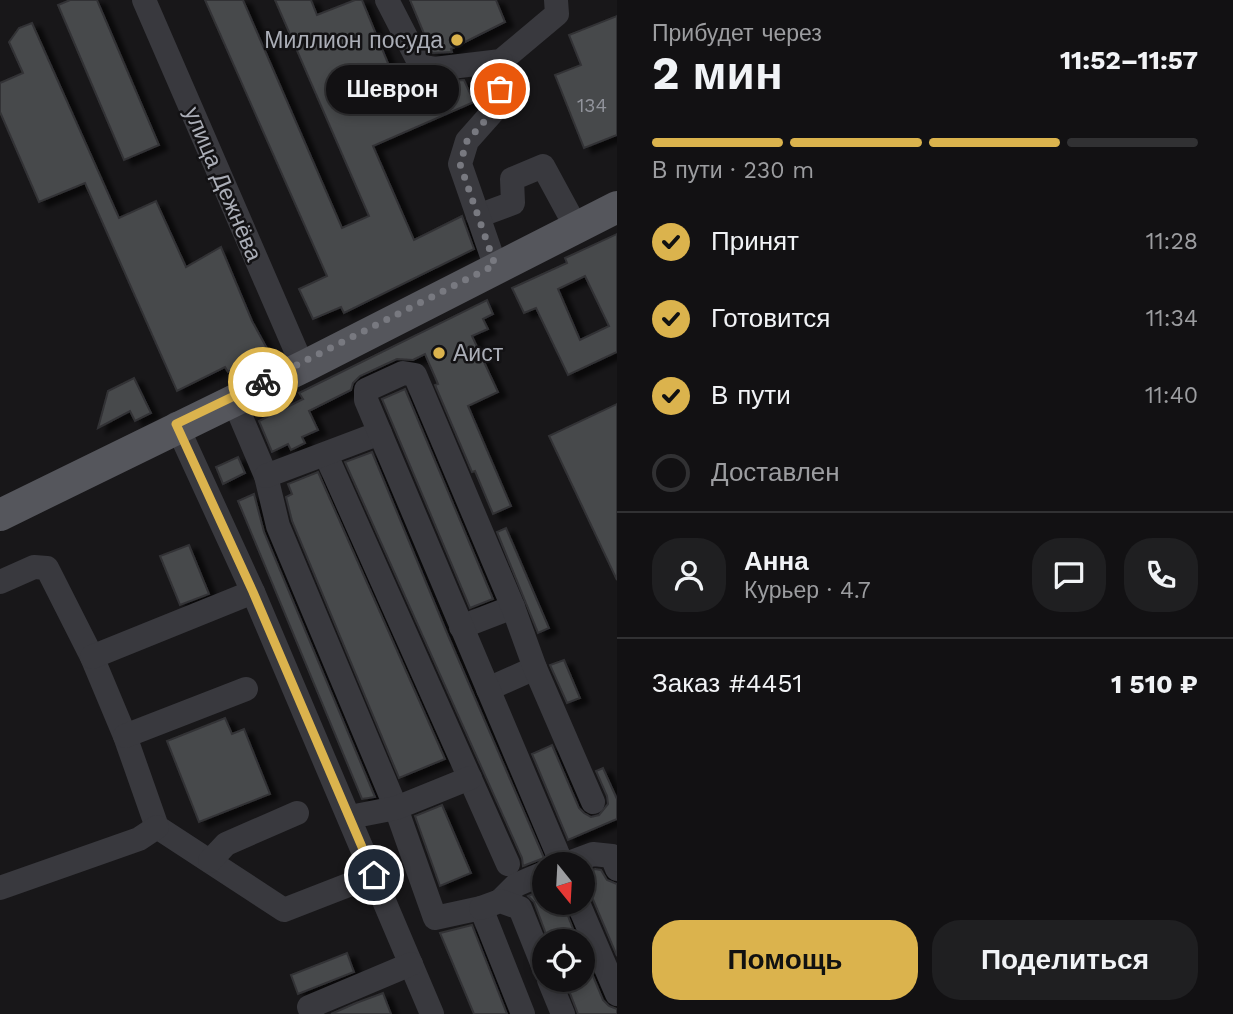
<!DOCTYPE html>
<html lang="ru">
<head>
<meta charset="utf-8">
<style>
  body { margin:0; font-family:"Work Sans",sans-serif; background:#1f1f21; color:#f1f3f6; height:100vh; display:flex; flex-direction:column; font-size:26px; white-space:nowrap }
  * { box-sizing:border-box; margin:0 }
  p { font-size:23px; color:#9c9da0 }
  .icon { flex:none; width:38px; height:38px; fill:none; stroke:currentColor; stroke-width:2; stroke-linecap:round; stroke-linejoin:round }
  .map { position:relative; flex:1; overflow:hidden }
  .sheet { display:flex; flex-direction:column; background:#121113; width:616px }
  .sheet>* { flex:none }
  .needle { width:46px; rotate:162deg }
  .fabs { position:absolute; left:532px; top:852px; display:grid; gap:14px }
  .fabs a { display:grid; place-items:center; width:63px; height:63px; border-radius:50%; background:#121113; box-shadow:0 4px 10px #0003,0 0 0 2px #313133; font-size:35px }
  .pin { position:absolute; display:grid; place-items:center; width:60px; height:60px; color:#fff; margin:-30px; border:4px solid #fff; border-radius:50%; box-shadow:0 2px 7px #0007 }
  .courier { position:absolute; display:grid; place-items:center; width:70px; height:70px; margin:-35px; border:5px solid #dbb34d; border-radius:50%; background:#fff; color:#222; box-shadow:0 2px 9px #0007 }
  .bubble { position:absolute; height:49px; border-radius:24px; background:#121113; box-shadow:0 4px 10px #0003,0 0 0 2px #313133; font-size:23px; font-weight:700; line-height:49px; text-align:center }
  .headline em { font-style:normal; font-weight:700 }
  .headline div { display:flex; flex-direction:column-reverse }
  .headline { display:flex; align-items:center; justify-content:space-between; height:119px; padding:0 35px }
  h1 { font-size:46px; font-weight:700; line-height:52px }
  .bar { display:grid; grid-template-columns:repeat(4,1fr); gap:10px 7px; align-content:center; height:84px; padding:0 35px }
  .bar i { height:9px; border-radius:5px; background:#313133 }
  .bar .current { background:#dbb34d }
  .bar p { grid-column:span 4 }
  .line { display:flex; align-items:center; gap:18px; padding:0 35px; border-top:2px solid #313133 }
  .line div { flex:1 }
  .round { display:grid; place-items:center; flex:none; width:74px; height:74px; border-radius:28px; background:#1f1f21 }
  ol { padding:0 35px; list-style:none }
  li { display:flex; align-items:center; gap:21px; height:77px }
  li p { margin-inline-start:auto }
  li .icon { padding:7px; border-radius:50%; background:#dbb34d; color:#111; stroke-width:4 }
  li:last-child { color:#9c9da0 }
  li i { width:38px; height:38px; border:4px solid #313133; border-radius:50% }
  .cta { display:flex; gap:14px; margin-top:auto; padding:14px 35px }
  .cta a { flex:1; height:80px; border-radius:28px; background:#dbb34d; color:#111; font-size:28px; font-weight:700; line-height:80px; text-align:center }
  .cta a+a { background:#1f1f21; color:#f1f3f6 }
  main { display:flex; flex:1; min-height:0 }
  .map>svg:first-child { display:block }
  .building { fill:#47484b; stroke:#323235; stroke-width:2; fill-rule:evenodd; filter:url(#shadow) }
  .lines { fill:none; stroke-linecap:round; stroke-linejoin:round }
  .minor { stroke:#39393e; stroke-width:24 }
  .major { stroke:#55565c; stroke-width:32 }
  .done { stroke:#787980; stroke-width:7; stroke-dasharray:0 12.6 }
  .route { stroke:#dbb34d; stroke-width:9 }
  .poi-dot { fill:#dbb34d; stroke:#131214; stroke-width:2.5 }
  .labels { text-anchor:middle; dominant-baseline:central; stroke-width:5; stroke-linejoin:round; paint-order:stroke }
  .number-label { font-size:19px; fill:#92949c }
  .poi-label { font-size:23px; fill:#abaeb7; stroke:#131214; text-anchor:end }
  .street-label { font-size:23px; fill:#abaeb7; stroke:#131214 }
</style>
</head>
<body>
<main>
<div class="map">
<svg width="617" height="1014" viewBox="0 0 617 1014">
  <defs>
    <filter id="shadow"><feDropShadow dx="8" dy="4.5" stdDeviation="2" flood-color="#0009"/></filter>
  </defs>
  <rect width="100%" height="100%" fill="#181719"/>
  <!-- building -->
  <g class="building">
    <polygon points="70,0 97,0 159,145 124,160 58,5"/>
    <polygon points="205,0 243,0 342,228 369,216 275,0 311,0 317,15 355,0 362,0 401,95 429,83 464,80 474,102 373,146 414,240 462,216 474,249 344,313 341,307 313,319 299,289 327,276"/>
    <polygon points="410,0 496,0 505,22 451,49 452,52 432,53"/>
    <polygon points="617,16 617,135 584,148 555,75 581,65 569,35"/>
    <polygon points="32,23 119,218 156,201 186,267 221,247 252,321 269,352 228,372 225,367 177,391 85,183 39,202 0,112 0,83 23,73 9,42 19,28"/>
    <path d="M 617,234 L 617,352 L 568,375 L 536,308 L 524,313 L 512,288 L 567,263 L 565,258 ZM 585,276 L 609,326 L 580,340 L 558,289 Z"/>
    <polygon points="487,300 493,314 483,319 488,329 472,336 498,392 468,406 511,506 493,514 475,471 472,472 435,385 438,384 425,354 413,360 397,359 360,376 353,383 351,390 309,411 318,430 302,437 305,443 291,450 288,444 272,452 259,421 303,399 299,393"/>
    <polygon points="134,378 151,413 135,421 130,411 98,428 108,391"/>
    <polygon points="405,389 493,599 470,608 382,399"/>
    <polygon points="617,404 617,580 549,436"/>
    <polygon points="372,452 447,633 544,858 523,866 522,858 345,462"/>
    <polygon points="238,457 245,473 223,484 216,467"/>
    <polygon points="318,472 445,759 399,778 292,521 286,497 292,494 288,484"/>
    <polygon points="254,494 264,532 375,797 362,799 238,501"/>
    <polygon points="506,528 549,628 538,633 497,532"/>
    <polygon points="189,545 209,594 180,605 160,556"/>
    <polygon points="564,660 580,698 567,703 550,665"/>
    <polygon points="225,718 232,734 244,729 270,794 199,822 167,741"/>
    <polygon points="552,745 579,808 584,813 591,817 599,815 608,804 607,796 596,771 603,768 617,799 617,819 568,840 532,754"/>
    <polygon points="442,805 471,873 440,886 415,816"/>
    <polygon points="595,869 601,870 607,880 617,884 617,956 592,897 583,889 583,874"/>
    <polygon points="544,889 544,903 563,903 578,942 549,942 534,902 528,896"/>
    <polygon points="472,925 507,1014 474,1014 440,933"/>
    <polygon points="583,952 603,1000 609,1006 617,1009 617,1014 578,1014 565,980 583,980"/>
    <polygon points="347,953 354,972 298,994 291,975"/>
    <polygon points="383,993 391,1014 331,1014 356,1003"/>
  </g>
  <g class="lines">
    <!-- minor -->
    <g class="minor">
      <polyline points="144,0 303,367"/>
      <polyline points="387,0 421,66 434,69 501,61 557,14 556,0"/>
      <polyline points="478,216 513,203 512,179 543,166 575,225"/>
      <polyline points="495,265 460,164 467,141 498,106 501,61"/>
      <polyline points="234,401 266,476 278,526 396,808 435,918 481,908 523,1014"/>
      <polyline points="176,424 253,592 432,1014"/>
      <polyline points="326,455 508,864"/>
      <polyline points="266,476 380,433"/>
      <polyline points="0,582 34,567 47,568 92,657 125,736 157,827 284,910 374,875"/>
      <polyline points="461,627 513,607"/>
      <polyline points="92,657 253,592"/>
      <polyline points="488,689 535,668"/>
      <polyline points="125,736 246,689"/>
      <polyline points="350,817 396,808 470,778"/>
      <polyline points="210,861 226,844 297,813"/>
      <polyline points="562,864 366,400 366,390 403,373 415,375 513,607 535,668 593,802"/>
      <polyline points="566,864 593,854 612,856 617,869"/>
      <polyline points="0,888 139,839 157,827"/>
      <polyline points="500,901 516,885 544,873"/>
      <polyline points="578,903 617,994"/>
      <polyline points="481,908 500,901 520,908 544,968"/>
      <polyline points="549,980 563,1014"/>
      <polyline points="312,1014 309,1007 411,964"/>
    </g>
    <!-- major -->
    <polyline class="major" points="0,515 307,365 617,207"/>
  </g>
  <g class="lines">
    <!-- done -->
    <polyline class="done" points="263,382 495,265 460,164 467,141 498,106 500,89"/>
    <!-- route -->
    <polyline class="route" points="263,382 176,424 253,592 374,875"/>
  </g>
  <!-- markers -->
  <g class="poi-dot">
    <circle cx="457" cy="40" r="7"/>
    <circle cx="439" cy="353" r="7"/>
  </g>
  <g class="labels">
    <!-- number labels -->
    <g class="number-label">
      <text x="592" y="105">134</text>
    </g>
    <!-- poi labels -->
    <g class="poi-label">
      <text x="443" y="40">Миллион посуда</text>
      <text x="453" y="353" text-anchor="start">Аист</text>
    </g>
    <!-- street labels -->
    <g class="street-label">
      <text transform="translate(223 184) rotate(67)">улица Дежнёва</text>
    </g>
  </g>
</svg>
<div class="fabs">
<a><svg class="needle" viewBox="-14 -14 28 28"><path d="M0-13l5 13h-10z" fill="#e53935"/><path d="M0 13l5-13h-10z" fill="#9c9da0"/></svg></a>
<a><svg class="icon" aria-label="locate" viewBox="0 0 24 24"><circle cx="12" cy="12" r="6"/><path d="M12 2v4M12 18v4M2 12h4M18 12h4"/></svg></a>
</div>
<div class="pin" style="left:500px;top:89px;background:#ea580c"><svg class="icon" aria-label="bag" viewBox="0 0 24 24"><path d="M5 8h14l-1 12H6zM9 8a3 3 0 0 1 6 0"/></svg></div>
<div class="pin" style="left:374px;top:875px;background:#1f2937"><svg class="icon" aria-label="home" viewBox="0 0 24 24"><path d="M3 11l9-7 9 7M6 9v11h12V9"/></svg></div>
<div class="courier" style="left:263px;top:382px"><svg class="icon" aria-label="bike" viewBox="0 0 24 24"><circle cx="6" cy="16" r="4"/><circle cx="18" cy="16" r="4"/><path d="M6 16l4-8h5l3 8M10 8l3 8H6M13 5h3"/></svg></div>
<div class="bubble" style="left:326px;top:65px;width:133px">Шеврон</div>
</div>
<section class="sheet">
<div class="headline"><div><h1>2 мин</h1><p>Прибудет через</p></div><em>11:52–11:57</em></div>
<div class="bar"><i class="current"></i><i class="current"></i><i class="current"></i><i></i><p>В пути · 230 m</p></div>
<ol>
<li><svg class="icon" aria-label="check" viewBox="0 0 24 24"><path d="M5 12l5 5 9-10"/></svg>Принят<p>11:28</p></li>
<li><svg class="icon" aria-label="check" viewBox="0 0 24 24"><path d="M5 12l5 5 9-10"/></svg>Готовится<p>11:34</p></li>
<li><svg class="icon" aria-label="check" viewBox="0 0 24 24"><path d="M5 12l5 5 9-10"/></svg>В пути<p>11:40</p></li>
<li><i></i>Доставлен</li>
</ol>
<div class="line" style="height:126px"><a class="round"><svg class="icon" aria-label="person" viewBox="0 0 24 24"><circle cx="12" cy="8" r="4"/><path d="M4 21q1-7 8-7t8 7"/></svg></a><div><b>Анна</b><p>Курьер · 4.7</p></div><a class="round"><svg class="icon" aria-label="chat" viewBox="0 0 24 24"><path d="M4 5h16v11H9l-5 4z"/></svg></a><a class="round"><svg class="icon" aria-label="phone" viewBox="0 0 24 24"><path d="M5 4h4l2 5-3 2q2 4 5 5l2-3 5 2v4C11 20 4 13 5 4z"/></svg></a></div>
<div class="line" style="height:91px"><div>Заказ #4451</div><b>1 510 ₽</b></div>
<div class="cta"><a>Помощь</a><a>Поделиться</a></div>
</section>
</main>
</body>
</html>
